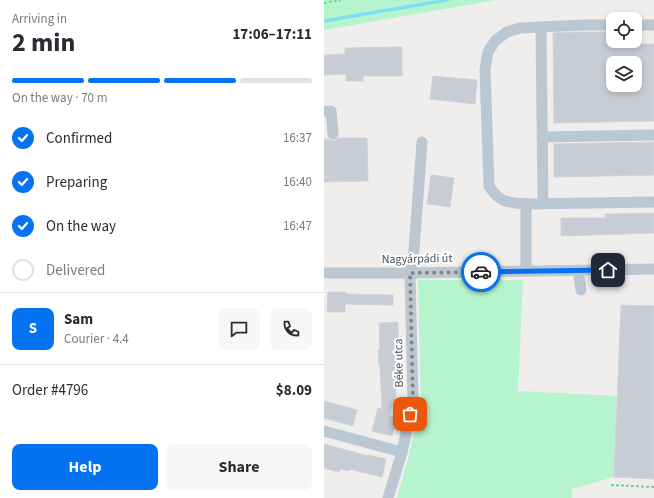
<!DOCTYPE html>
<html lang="en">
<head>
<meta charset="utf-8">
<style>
  body { margin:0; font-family:"Source Sans 3",sans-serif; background:#f7f7f7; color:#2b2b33; height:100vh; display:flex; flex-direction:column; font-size:15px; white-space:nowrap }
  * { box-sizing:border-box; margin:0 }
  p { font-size:13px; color:#7c7c81 }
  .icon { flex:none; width:22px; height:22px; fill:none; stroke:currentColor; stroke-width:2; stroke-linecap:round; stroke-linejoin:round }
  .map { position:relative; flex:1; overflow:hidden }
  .details { display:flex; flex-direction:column; background:#fff; width:324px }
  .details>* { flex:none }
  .buttons { position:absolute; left:282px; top:12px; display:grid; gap:8px }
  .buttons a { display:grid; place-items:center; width:36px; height:36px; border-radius:8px; background:#fff; box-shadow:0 2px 6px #0003; font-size:20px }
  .pin { position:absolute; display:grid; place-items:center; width:34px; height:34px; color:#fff; margin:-17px; border-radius:8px; box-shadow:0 2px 6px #0006 }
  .courier { position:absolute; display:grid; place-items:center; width:40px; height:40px; margin:-20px; border:3px solid #0572f2; border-radius:50%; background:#fff; color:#222; box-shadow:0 1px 5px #0007 }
  .headline em { font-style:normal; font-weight:700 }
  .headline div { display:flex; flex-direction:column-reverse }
  .headline { display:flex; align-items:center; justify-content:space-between; height:68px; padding:0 12px }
  h1 { font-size:26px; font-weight:700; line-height:30px }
  .bar { display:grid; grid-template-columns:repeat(4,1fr); gap:6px 4px; align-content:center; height:48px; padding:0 12px }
  .bar i { height:5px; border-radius:3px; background:#e1e1e2 }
  .bar .selected { background:#0572f2 }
  .bar p { grid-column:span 4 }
  .line { display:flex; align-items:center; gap:10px; padding:0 12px; border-top:1px solid #e1e1e2 }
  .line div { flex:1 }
  .round { display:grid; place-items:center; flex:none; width:42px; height:42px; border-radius:8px; background:#f7f7f7 }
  ol { padding:0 12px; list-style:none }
  li { display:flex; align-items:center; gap:12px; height:44px }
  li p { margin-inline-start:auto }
  li .icon { padding:4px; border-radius:50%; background:#0572f2; color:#fff; stroke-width:4 }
  li:last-child { color:#7c7c81 }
  li i { width:22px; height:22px; border:2px solid #e1e1e2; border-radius:50% }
  .action { display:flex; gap:8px; margin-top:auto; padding:8px 12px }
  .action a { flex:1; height:46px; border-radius:8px; background:#0572f2; color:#fff; font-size:16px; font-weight:700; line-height:46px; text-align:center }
  .action a+a { background:#f7f7f7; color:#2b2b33 }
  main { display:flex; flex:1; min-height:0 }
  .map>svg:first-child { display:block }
  .green { fill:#b5f4cc }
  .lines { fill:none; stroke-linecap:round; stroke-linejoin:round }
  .stream { stroke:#7ddff6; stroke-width:3.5 }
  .building { fill:#c8ccd4; stroke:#d0d3da; fill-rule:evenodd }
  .path { stroke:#6ad59e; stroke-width:2; stroke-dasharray:3 2; stroke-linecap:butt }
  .minor { stroke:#bcc8d1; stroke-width:11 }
  .done { stroke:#80888f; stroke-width:4; stroke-dasharray:0 7.2 }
  .route { stroke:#0572f2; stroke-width:5 }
  .labels { text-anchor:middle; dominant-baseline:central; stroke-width:4; stroke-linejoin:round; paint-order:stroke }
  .street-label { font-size:12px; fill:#43515d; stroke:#fff }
</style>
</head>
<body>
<main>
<section class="details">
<div class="headline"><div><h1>2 min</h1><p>Arriving in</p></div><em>17:06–17:11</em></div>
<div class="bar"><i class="selected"></i><i class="selected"></i><i class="selected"></i><i></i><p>On the way · 70 m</p></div>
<ol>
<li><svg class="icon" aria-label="check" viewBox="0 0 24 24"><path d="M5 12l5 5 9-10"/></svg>Confirmed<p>16:37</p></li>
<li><svg class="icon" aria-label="check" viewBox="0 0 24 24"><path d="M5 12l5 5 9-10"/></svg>Preparing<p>16:40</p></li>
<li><svg class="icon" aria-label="check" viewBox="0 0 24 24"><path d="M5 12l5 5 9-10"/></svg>On the way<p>16:47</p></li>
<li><i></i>Delivered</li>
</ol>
<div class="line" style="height:72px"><b class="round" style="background:#0572f2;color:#fff">S</b><div><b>Sam</b><p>Courier · 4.4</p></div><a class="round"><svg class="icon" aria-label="chat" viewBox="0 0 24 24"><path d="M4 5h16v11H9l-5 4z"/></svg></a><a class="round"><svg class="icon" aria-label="phone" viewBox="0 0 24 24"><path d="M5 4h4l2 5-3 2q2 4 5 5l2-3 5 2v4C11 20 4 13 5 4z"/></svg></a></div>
<div class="line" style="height:52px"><div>Order #4796</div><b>$8.09</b></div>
<div class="action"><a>Help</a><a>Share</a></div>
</section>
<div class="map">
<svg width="330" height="498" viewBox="0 0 330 498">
  <rect width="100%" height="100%" fill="#f0eded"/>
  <!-- green -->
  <g class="green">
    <polygon points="0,0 172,0 0,30"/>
    <polygon points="94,280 199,280 194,391 293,396 290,477 248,489 248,498 73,498 84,459 97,403"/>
  </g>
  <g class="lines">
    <!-- stream -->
    <polyline class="stream" points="0,21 123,0"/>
  </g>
  <!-- building -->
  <g class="building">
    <path d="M 255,32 L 289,32 L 289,41 L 294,41 L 294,44 L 330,44 L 330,121 L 230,123 L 229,33 ZM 289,63 L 311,63 L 311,85 L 289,85 Z"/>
    <polygon points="78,47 78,76 39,76 39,81 22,81 22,74 0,75 0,55 21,54 21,48"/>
    <polygon points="109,76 153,80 151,104 106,99"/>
    <polygon points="14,138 43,138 44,181 0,182 0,139 4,139 9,141"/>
    <polygon points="330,142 330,175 230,177 230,144"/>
    <polygon points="107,175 130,178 126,207 103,204"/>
    <polygon points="330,213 330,233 237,236 237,218 281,218 281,214"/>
    <polygon points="4,292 22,292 22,294 69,295 69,305 21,304 21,312 3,312"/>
    <polygon points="297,305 330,306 330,479 290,477"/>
    <polygon points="74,322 75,387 71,387 72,397 70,398 65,416 73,418 68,436 48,431 54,408 58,409 56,365 55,365 54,350 56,350 55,323"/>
    <polygon points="0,401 33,410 29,426 0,418"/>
    <polygon points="0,444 44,456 44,455 62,459 58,477 25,469 25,471 16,469 15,472 0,468"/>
  </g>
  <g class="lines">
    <!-- path -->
    <g class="path">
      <polyline points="0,3 17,0"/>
      <polyline points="287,485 330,487"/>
    </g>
    <!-- minor -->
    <g class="minor">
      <polyline points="311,25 330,25"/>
      <polyline points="217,27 219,204"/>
      <polyline points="0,111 7,111 9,134"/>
      <polyline points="218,137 330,135"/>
      <path d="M 202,204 C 183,202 176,203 165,186 L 161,69 L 164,52 L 171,41 L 183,32 L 196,28 L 260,25 L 289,25"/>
      <polyline points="254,270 257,290"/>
      <polyline points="202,271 202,204 330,202"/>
      <polyline points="0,273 86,273 330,269"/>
      <polyline points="0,431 78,452"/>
      <polyline points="64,498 78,452 89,402 86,273 90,250 98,142"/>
    </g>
  </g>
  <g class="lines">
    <!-- done -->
    <polyline class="done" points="86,414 89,402 86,273 157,272"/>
    <!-- route -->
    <polyline class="route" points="157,272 284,270"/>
  </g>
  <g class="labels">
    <!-- street labels -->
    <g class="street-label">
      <text transform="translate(93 259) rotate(-1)">Nagyárpádi út</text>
      <text transform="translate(75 363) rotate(-91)">Béke utca</text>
    </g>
  </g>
</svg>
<div class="buttons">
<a><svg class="icon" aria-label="locate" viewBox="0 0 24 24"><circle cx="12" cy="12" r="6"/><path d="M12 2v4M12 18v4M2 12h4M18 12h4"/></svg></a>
<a><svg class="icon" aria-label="layers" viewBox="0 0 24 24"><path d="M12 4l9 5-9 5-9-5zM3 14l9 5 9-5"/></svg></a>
</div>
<div class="pin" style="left:86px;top:414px;background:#ea580c"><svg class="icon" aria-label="bag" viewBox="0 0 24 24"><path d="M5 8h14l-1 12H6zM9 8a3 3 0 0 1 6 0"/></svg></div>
<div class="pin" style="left:284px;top:270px;background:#1f2937"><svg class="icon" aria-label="home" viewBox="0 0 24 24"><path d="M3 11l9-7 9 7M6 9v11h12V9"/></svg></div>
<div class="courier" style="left:157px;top:272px"><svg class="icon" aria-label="car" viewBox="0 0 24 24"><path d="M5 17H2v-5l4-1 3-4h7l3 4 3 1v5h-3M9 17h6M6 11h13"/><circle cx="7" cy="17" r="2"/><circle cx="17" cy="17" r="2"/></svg></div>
</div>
</main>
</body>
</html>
